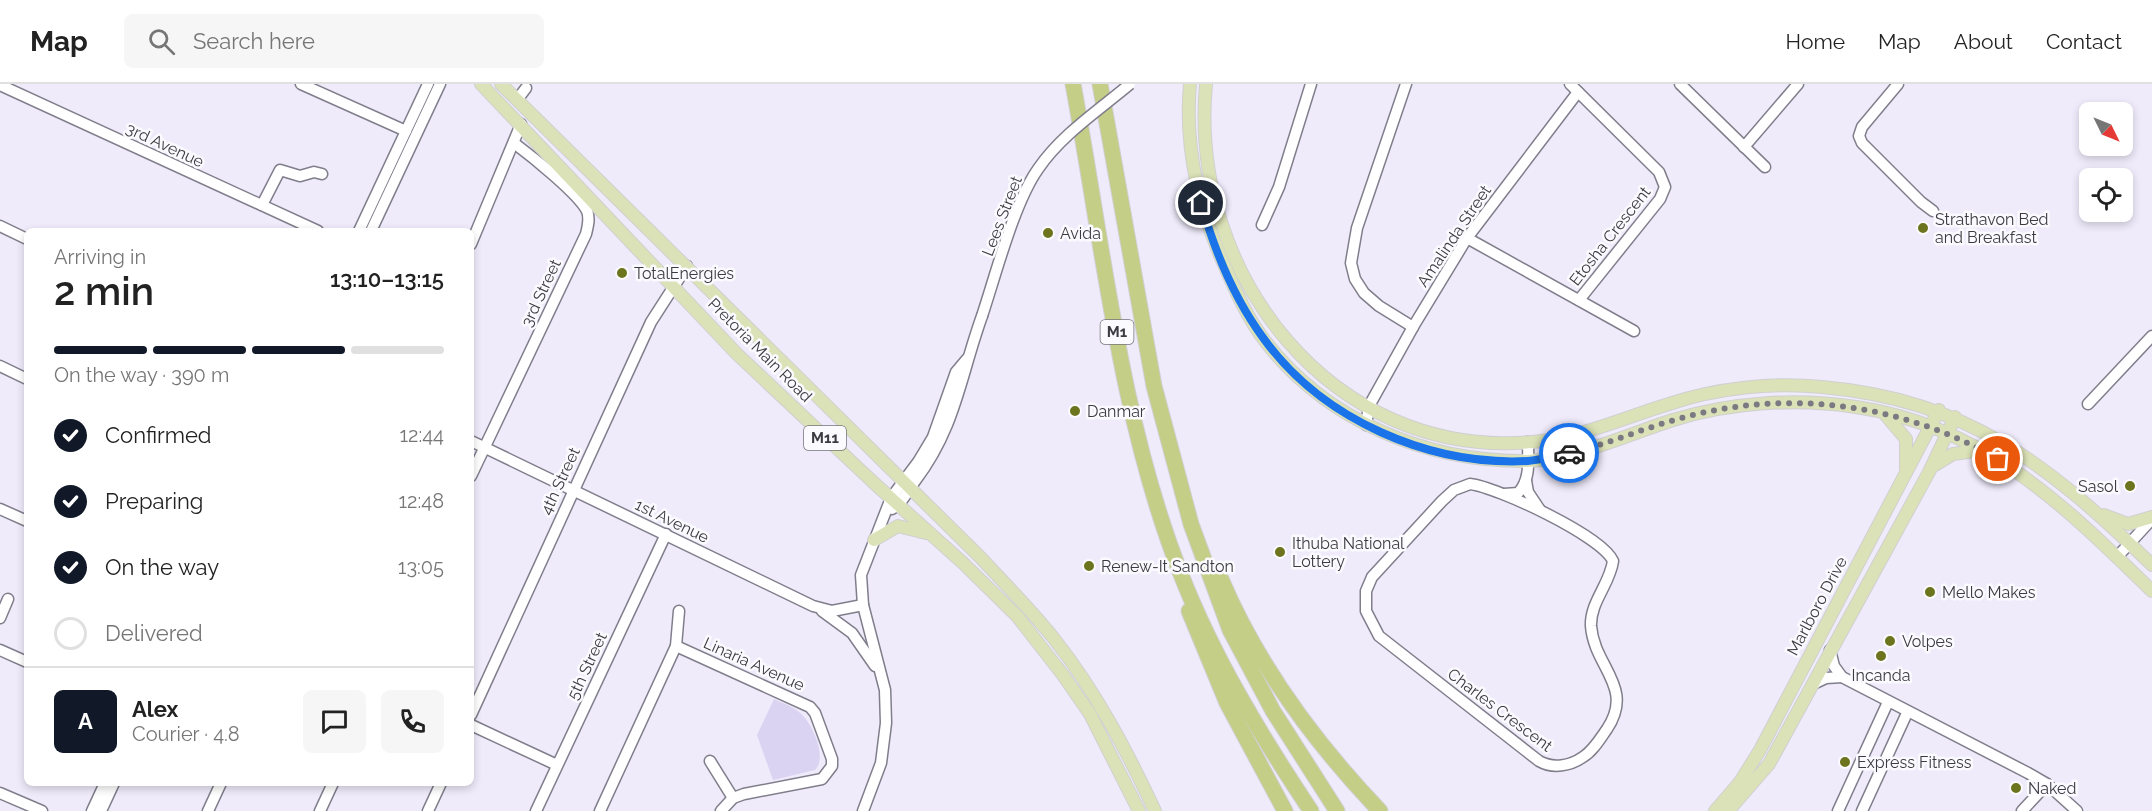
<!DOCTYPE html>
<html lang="en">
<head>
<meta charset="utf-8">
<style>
  body { margin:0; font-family:Raleway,sans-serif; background:#f6f6f6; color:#222; height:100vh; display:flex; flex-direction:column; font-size:22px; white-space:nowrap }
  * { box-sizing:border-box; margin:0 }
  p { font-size:20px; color:#767676 }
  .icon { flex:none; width:33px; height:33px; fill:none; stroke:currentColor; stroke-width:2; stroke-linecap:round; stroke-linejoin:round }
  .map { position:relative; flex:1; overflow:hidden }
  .drawer { position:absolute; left:24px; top:144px; width:450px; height:558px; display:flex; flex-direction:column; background:#fff; border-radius:9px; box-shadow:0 3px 9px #0003 }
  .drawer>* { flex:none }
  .needle { width:39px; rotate:133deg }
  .controls { position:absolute; left:2079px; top:18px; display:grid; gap:12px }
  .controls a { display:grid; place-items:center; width:54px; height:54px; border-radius:9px; background:#fff; box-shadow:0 3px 9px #0003; font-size:30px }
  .pin { position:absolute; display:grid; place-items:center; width:51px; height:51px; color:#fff; margin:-26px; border:3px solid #fff; border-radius:50%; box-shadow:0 2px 6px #0007 }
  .courier { position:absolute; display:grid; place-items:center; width:60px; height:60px; margin:-30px; border:4px solid #1a73e8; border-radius:50%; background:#fff; color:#222; box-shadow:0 2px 8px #0007 }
  .overview em { font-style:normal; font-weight:600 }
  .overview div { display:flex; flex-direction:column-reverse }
  .overview { display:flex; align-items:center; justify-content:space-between; height:102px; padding:0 30px }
  h1 { font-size:39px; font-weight:600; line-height:45px }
  .bar { display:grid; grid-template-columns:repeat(4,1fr); gap:9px 6px; align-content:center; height:72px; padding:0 30px }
  .bar i { height:8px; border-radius:4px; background:#e0e0e0 }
  .bar .active { background:#111827 }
  .bar p { grid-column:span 4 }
  .line { display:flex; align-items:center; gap:15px; padding:0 30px; border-top:2px solid #e0e0e0 }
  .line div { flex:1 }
  .round { display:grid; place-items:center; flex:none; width:63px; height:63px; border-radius:9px; background:#f6f6f6 }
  ol { padding:0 30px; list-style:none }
  li { display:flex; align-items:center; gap:18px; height:66px }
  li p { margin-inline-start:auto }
  li .icon { padding:6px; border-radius:50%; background:#111827; color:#fff; stroke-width:4 }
  li:last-child { color:#767676 }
  li i { width:33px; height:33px; border:3px solid #e0e0e0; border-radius:50% }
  header { display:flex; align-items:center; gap:36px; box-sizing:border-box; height:84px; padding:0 30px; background:#fff; border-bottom:2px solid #e0e0e0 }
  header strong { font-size:28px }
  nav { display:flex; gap:33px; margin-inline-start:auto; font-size:21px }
  .search { width:420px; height:54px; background:#f6f6f6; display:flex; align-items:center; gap:15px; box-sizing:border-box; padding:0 21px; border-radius:9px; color:#767676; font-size:22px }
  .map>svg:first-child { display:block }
  .green { fill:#dad3f1 }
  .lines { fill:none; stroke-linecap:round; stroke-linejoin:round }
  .minor-casing { stroke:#817e8c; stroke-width:13 }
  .major-casing { stroke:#d0d0d1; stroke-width:14 }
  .highway-casing { stroke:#d0d0d1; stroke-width:17 }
  .minor { stroke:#fff; stroke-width:10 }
  .major { stroke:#dce2b7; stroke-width:12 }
  .highway { stroke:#c4ce87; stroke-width:15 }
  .minor-bridge-casing { stroke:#817e8c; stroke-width:13; stroke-linecap:butt }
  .minor-bridge { stroke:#fff; stroke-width:10 }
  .done { stroke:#7b7982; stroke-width:6; stroke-dasharray:0 10.8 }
  .route { stroke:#1a73e8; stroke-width:8 }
  .poi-dot { fill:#6c741e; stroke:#fbfafe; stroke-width:2 }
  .labels { text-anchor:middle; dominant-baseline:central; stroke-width:5; stroke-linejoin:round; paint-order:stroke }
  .shield { fill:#fbfafe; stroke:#75747a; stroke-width:1.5 }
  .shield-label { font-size:15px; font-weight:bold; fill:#3c3b41 }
  .street-label { font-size:16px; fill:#3c3b41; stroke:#fbfafe }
  .poi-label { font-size:16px; fill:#3c3b41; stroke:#fbfafe; text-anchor:start }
</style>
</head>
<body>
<header>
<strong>Map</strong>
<div class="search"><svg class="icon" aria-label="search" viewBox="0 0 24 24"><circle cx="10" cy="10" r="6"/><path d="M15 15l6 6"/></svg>Search here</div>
<nav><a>Home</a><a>Map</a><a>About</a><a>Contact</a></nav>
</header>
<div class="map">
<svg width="2152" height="727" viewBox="0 0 2152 727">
  <rect width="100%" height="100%" fill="#efebfb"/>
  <!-- green -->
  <path class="green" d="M 774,615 C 782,619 792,622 799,628 C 812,638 828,673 815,686 L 773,696 L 757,651 Z"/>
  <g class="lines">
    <defs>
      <g id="minor">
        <polyline points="301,0 406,47"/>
        <polyline points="1406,0 1357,144 1351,179 1355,195 1364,209 1379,222 1413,243"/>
        <polyline points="1570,0 1659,88 1665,103 1660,115 1579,216"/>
        <polyline points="1680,0 1765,83"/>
        <polyline points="1898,0 1862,43 1859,52 1862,59 1921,118 1933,127"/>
        <polyline points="0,1 318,147"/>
        <polyline points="517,16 526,4"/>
        <polyline points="1744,63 1798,0"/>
        <polyline points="262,121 280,86 300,92 314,88 322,90"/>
        <polyline points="1262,141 1279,103 1311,0"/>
        <polyline points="0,142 27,155"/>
        <polyline points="359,147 428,0"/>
        <polyline points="371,147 440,0"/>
        <polyline points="1467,154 1634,247"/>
        <polyline points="471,160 521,40"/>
        <polyline points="0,282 27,295"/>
        <polyline points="2088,320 2152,252"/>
        <polyline points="1366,341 1369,322 1413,243 1467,154 1578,8"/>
        <polyline points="471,357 813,522 832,527 863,521"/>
        <path d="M 471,392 L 586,150 C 588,142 590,134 587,127 C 579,110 530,71 514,59"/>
        <polyline points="1526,397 1528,408 1540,426"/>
        <path d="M 1470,400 C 1497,403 1602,452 1613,477 C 1610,500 1590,518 1591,542 C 1594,583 1635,603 1607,645 C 1600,655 1593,667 1583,673 C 1570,682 1553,685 1539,677 L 1379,552 L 1366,527 L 1366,507 L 1372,493 L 1442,417 L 1454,406 Z"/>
        <path d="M 1504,410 L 1518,409 C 1531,396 1528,375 1528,358"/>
        <polyline points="0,425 27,437"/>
        <path d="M 892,425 C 902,419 908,407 915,397 C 956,343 960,293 982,232"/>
        <polyline points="2117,473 2152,435"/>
        <polyline points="822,527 852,549 875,582"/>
        <polyline points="0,534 8,515"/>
        <polyline points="676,562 810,623 815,629 832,675 832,682 822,695 744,710 733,714 721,727"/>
        <polyline points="0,566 27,578"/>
        <polyline points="1830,566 1834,582 1842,593 2028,689 2047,700 2077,727"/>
        <polyline points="1813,600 1826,594 1842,593"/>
        <polyline points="471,631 651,238 687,182"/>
        <polyline points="471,641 557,681"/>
        <polyline points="710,677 733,714"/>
        <polyline points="0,709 42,727"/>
        <polyline points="92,727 105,699"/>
        <polyline points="101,727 114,699"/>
        <polyline points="208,727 221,699"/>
        <polyline points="320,727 333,699"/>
        <polyline points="428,727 441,699"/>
        <polyline points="536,727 666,450"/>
        <polyline points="600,727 676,562 679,527"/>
        <polyline points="863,727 881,679 886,639 885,606 863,521 861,491 891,414 918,378 933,353 956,288 967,275"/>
        <polyline points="1838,727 1888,618"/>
        <polyline points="1862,727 1907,629"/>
        <polyline points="2022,727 2047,700"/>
      </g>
      <g id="major">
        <polyline points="481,0 737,270 874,399 963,479 1017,532 1063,591 1090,630 1139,727"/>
        <path d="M 501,0 L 981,474 C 1006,501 1032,527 1055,556 C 1096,608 1127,667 1155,727"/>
        <path d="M 1190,0 C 1184,65 1199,126 1226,185 C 1237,210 1248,235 1265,257 C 1327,337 1426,378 1527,377 C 1573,376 1629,350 1673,336 C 1731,318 1796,314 1856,323 C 1984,342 2063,420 2152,507"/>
        <path d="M 1206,0 C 1188,189 1332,376 1532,358 C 1580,354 1623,334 1669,320 C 1716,304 1773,298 1822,303 C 1969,316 2050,382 2152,481"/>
        <polyline points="1884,329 1906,355 1906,384"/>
        <polyline points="1935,381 1953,370 1982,366"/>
        <polyline points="2104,431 2128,440 2152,433"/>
        <polyline points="874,456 898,442 926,449"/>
        <polyline points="1715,727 1740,698 1760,666 1939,326"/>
        <polyline points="1728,727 1769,680 1929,388 1955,333"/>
      </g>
      <g id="highway">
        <path d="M 1073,0 C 1103,161 1120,335 1180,488 C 1213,573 1261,652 1311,727"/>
        <polyline points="1100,0 1154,302 1191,440 1230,546 1273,627 1337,727"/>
        <path d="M 1221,495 C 1258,582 1315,659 1380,727"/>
        <polyline points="1189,527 1227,619 1285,727"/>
      </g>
    </defs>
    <!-- minor casing -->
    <use href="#minor" class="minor-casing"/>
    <!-- major casing -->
    <use href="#major" class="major-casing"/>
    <!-- highway casing -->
    <use href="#highway" class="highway-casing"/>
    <!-- minor -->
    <use href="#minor" class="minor"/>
    <!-- major -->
    <use href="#major" class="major"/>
    <!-- highway -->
    <use href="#highway" class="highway"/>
    <defs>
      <path id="minor-bridge" d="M 982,232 C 996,190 1014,119 1038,85 C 1061,51 1099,26 1130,0"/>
    </defs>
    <!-- minor-bridge casing -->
    <use href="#minor-bridge" class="minor-bridge-casing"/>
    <!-- minor-bridge -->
    <use href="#minor-bridge" class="minor-bridge"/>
  </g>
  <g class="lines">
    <!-- done -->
    <path class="done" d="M 1569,369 C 1606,361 1641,345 1678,335 C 1786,304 1901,319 1998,375"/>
    <!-- route -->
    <path class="route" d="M 1201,119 C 1214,165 1235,216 1264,255 C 1323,336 1429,382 1528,377 C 1542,376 1556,371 1569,369"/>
  </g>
  <!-- markers -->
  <g class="poi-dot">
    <circle cx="1923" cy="144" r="6"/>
    <circle cx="1048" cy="149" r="6"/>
    <circle cx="622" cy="189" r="6"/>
    <circle cx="1075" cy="327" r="6"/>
    <circle cx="2130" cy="402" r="6"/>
    <circle cx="1280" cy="468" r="6"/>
    <circle cx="1089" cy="482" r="6"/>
    <circle cx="1930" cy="508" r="6"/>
    <circle cx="1890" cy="557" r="6"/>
    <circle cx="1881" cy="572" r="6"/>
    <circle cx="1845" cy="678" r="6"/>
    <circle cx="2016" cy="704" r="6"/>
  </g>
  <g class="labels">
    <!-- shield labels -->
    <g class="shield">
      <rect x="1100.5" y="236" width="33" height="24" rx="4.5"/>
      <rect x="804" y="342" width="42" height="24" rx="4.5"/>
    </g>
    <g class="shield-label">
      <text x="1117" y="248">M1</text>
      <text x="825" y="354">M11</text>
    </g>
    <!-- street labels -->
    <g class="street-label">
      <text transform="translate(165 61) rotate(25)">3rd Avenue</text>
      <text transform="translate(1002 132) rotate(-69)">Lees Street</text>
      <text transform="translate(1454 152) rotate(-56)">Amalinda Street</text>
      <text transform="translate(1610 152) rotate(-52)">Etosha Crescent</text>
      <text transform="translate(541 209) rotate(-65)">3rd Street</text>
      <text transform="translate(760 266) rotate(45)">Pretoria Main Road</text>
      <text transform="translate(560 397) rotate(-65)">4th Street</text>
      <text transform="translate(672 437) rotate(26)">1st Avenue</text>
      <text transform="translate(1817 522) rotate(-62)">Marlboro Drive</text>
      <text transform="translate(754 580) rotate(24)">Linaria Avenue</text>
      <text transform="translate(587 582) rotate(-65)">5th Street</text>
      <text transform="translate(1500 626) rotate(37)">Charles Crescent</text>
    </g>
    <!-- poi labels -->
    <g class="poi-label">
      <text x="1935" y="135">Strathavon Bed<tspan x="1935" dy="18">and Breakfast</tspan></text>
      <text x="1060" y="149">Avida</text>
      <text x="634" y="189">TotalEnergies</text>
      <text x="1087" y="327">Danmar</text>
      <text x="2118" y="402" text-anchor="end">Sasol</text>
      <text x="1292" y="459">Ithuba National<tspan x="1292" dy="18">Lottery</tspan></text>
      <text x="1101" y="482">Renew-It Sandton</text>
      <text x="1942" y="508">Mello Makes</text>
      <text x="1902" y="557">Volpes</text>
      <text x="1881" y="591" text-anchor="middle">Incanda</text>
      <text x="1857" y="678">Express Fitness</text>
      <text x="2028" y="704">Naked</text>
    </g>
  </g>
</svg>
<div class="controls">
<a><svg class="needle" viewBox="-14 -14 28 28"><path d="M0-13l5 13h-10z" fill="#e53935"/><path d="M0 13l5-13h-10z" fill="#767676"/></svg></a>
<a><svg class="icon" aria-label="locate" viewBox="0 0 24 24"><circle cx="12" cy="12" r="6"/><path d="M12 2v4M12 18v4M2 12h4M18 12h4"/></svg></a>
</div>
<div class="pin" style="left:1998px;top:375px;background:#ea580c"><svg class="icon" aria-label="bag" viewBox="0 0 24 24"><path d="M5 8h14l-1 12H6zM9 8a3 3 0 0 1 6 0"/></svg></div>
<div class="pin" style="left:1201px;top:119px;background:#1f2937"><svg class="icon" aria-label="home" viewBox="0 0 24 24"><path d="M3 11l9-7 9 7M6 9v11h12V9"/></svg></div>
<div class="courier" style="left:1569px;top:369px"><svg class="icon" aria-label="car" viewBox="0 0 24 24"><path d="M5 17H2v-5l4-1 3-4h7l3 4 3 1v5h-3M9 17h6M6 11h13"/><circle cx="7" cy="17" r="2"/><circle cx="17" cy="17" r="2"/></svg></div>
<section class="drawer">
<div class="overview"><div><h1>2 min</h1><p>Arriving in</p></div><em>13:10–13:15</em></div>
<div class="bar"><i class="active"></i><i class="active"></i><i class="active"></i><i></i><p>On the way · 390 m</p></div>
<ol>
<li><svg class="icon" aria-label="check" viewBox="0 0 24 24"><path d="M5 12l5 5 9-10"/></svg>Confirmed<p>12:44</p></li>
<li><svg class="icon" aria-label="check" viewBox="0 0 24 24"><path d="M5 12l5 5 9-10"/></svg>Preparing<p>12:48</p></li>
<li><svg class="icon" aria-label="check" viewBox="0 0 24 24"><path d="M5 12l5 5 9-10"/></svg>On the way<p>13:05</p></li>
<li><i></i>Delivered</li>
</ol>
<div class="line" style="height:108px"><b class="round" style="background:#111827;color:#fff">A</b><div><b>Alex</b><p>Courier · 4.8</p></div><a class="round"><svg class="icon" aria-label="chat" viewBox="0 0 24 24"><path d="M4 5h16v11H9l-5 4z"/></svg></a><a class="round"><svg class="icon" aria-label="phone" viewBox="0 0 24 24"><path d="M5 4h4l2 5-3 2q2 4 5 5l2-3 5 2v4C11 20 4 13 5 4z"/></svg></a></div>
</section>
</div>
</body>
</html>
